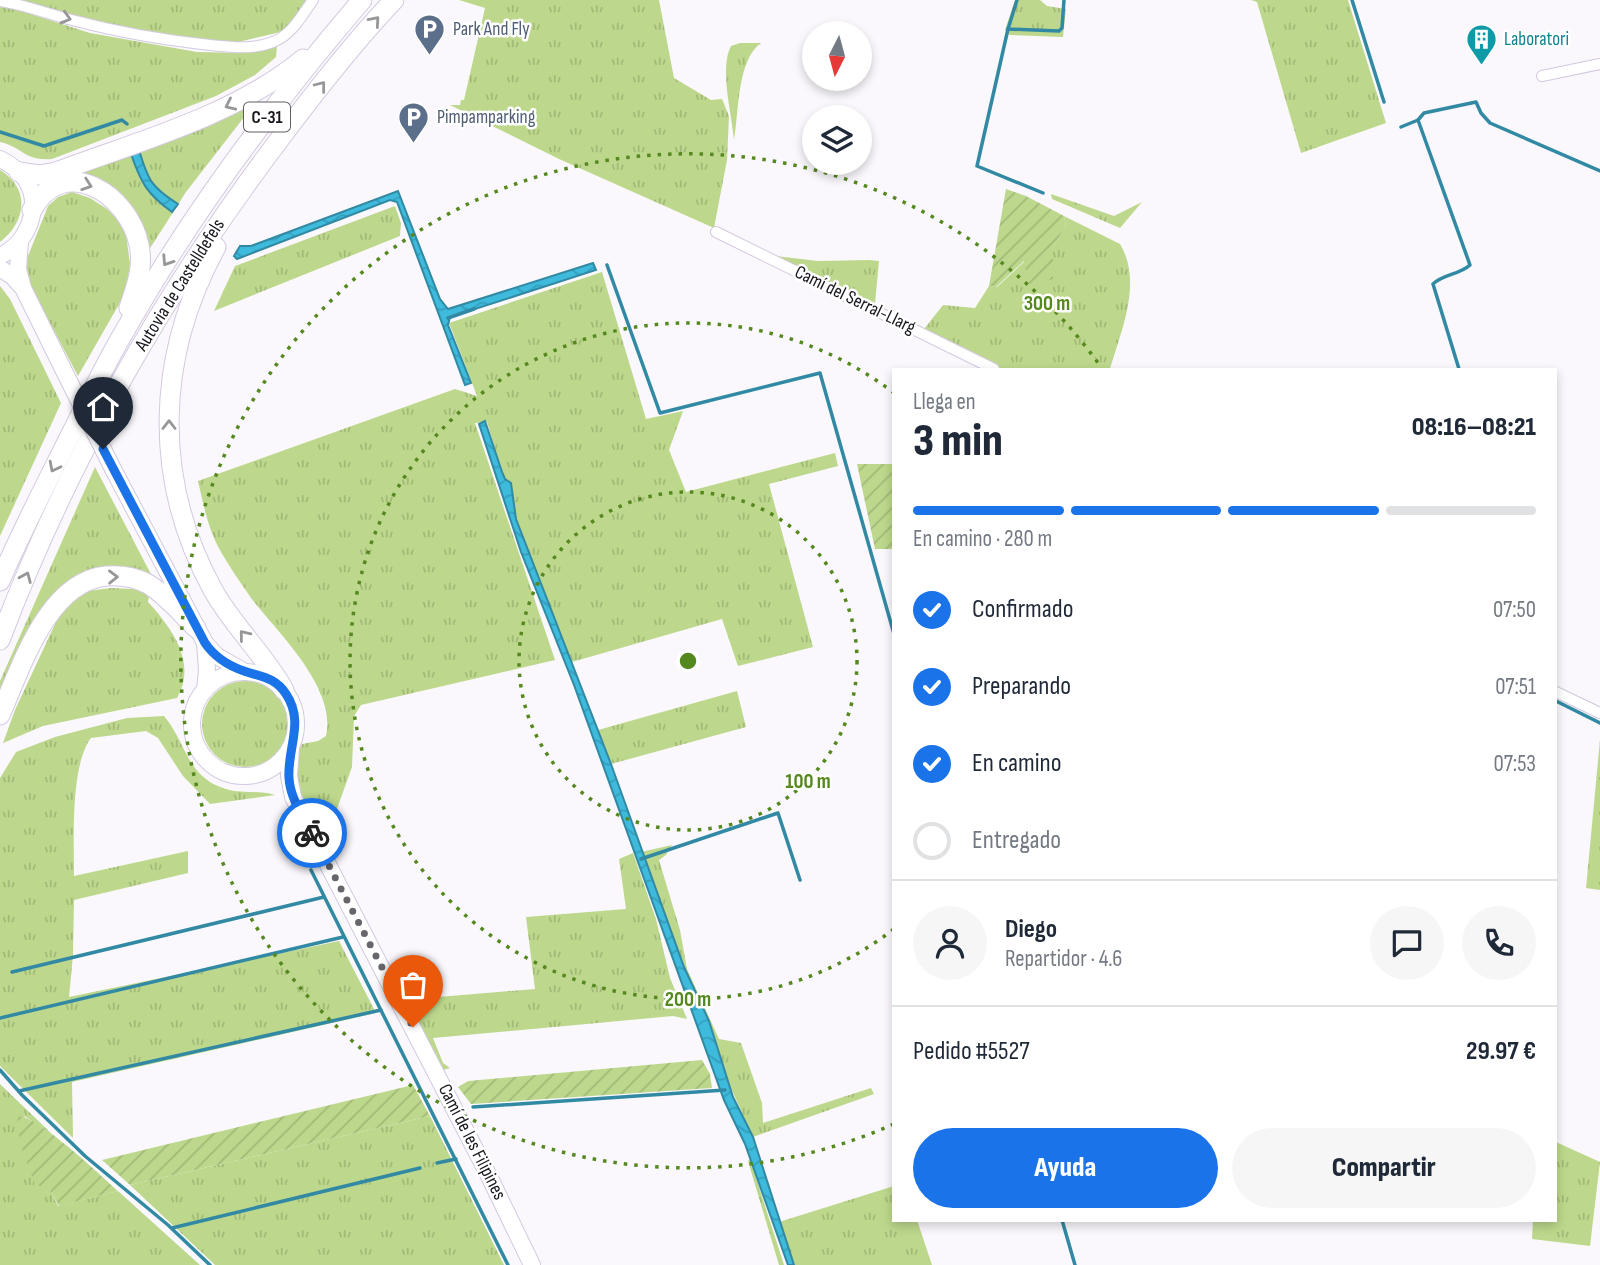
<!DOCTYPE html>
<html lang="es">
<head>
<meta charset="utf-8">
<style>
  body { margin:0; font-family:"Sofia Sans Condensed",sans-serif; background:#f6f6f7; color:#1f2937; height:100vh; display:flex; flex-direction:column; font-size:26px; white-space:nowrap }
  * { box-sizing:border-box; margin:0 }
  p { font-size:23px; color:#747a83 }
  .icon { flex:none; width:38px; height:38px; fill:none; stroke:currentColor; stroke-width:2; stroke-linecap:round; stroke-linejoin:round }
  .map { position:relative; flex:1; overflow:hidden }
  .sheet { position:absolute; left:892px; top:368px; width:665px; height:854px; display:flex; flex-direction:column; background:#fff; border-radius:0px; box-shadow:0 4px 10px #0003 }
  .sheet>* { flex:none }
  .needle { width:46px; rotate:186deg }
  .controls { position:absolute; left:802px; top:21px; display:grid; gap:14px }
  .controls a { display:grid; place-items:center; width:70px; height:70px; border-radius:50%; background:#fff; box-shadow:0 4px 10px #0003; font-size:35px }
  .pin { position:absolute; display:grid; place-items:center; width:60px; height:60px; color:#fff; margin:-72px -30px; border-radius:50% 50% 50% 0; rotate:-45deg; box-shadow:0 0 7px #0007 }
  .pin .icon { rotate:45deg }
  .courier { position:absolute; display:grid; place-items:center; width:70px; height:70px; margin:-35px; border:5px solid #1a73e8; border-radius:50%; background:#fff; color:#222; box-shadow:0 2px 9px #0007 }
  .overview em { font-style:normal; font-weight:800 }
  .overview div { display:flex; flex-direction:column-reverse }
  .overview { display:flex; align-items:center; justify-content:space-between; height:119px; padding:0 21px }
  h1 { font-size:46px; font-weight:800; line-height:52px }
  .bar { display:grid; grid-template-columns:repeat(4,1fr); gap:10px 7px; align-content:center; height:84px; padding:0 21px }
  .bar i { height:9px; border-radius:5px; background:#e0e1e3 }
  .bar .on { background:#1a73e8 }
  .bar p { grid-column:span 4 }
  .line { display:flex; align-items:center; gap:18px; padding:0 21px; border-top:2px solid #e0e1e3 }
  .line div { flex:1 }
  .round { display:grid; place-items:center; flex:none; width:74px; height:74px; border-radius:37px; background:#f6f6f7 }
  ol { padding:0 21px; list-style:none }
  li { display:flex; align-items:center; gap:21px; height:77px }
  li p { margin-inline-start:auto }
  li .icon { padding:7px; border-radius:50%; background:#1a73e8; color:#fff; stroke-width:4 }
  li:last-child { color:#747a83 }
  li i { width:38px; height:38px; border:4px solid #e0e1e3; border-radius:50% }
  .cta { display:flex; gap:14px; margin-top:auto; padding:14px 21px }
  .cta a { flex:1; height:80px; border-radius:42px; background:#1a73e8; color:#fff; font-size:28px; font-weight:800; line-height:80px; text-align:center }
  .cta a+a { background:#f6f6f7; color:#1f2937 }
  .map>svg:first-child { display:block }
  .grass { fill:url(#grass-tufts) }
  .garden { fill:url(#garden-furrows) }
  .water { fill:url(#water-waves); stroke:#3289a3; stroke-width:2 }
  .lines { fill:none; stroke-linecap:round; stroke-linejoin:round }
  .stream { stroke:#3289a3; stroke-width:3.5 }
  .street-casing { stroke:#d3c9e0; stroke-width:12 }
  .secondary-casing { stroke:#d3c9e0; stroke-width:18 }
  .highway-casing { stroke:#d3c9e0; stroke-width:21 }
  .street { stroke:#fff; stroke-width:10 }
  .secondary { stroke:#fff; stroke-width:16 }
  .highway { stroke:#fff; stroke-width:19 }
  .secondary-bridge-casing { stroke:#d3c9e0; stroke-width:18; stroke-linecap:butt }
  .secondary-bridge { stroke:#fff; stroke-width:16 }
  .oneway { stroke:#989699 }
  .done { stroke:#68656b; stroke-width:7; stroke-dasharray:0 12.6 }
  .route { stroke:#1a73e8; stroke-width:9 }
  .ring { fill:none; stroke:#55881e; stroke-width:3.5; stroke-dasharray:3.5 7 }
  .labels { text-anchor:middle; dominant-baseline:central; stroke-width:5; stroke-linejoin:round; paint-order:stroke }
  .shield { fill:#fff; stroke:#5e5c61; stroke-width:2 }
  .shield-label { font-size:18px; font-weight:bold; fill:#19161d }
  .service-label { font-size:19px; fill:#4e5e75; stroke:#fff; text-anchor:start }
  .culture-label { font-size:19px; fill:#0d838f; stroke:#fff; text-anchor:start }
  .street-label { font-size:19px; fill:#19161d; stroke:#fff }
  .centre { fill:#55881e; stroke:#fff; stroke-width:3.5 }
  .ring-label { font-size:21px; text-anchor:middle; font-weight:bold; fill:#55881e; stroke:#fff; stroke-width:5; stroke-linejoin:round; paint-order:stroke }
</style>
</head>
<body>
<div class="map">
<svg width="1600" height="1265" viewBox="0 0 1600 1265">
  <defs>
    <pattern id="grass-tufts" width="24" height="20" patternUnits="userSpaceOnUse" patternTransform="scale(1.75)"><rect width="24" height="20" fill="#bdd88c"/><path d="M3 7l-1-3M5 7V3M7 7l1-3M15 17l-1-3M17 17v-4M19 17l1-3" fill="none" stroke="#a2b978"/></pattern>
    <pattern id="garden-furrows" width="10" height="10" patternUnits="userSpaceOnUse" patternTransform="scale(1.75)"><rect width="10" height="10" fill="#bdd88c"/><path d="M-1 1l2-2M0 10L10 0M9 11l2-2" fill="none" stroke="#a2b978"/></pattern>
    <pattern id="water-waves" width="16" height="10" patternUnits="userSpaceOnUse" patternTransform="scale(1.75)"><rect width="16" height="10" fill="#3dbadc"/><path d="M0 5q4-4 8 0t8 0" fill="none" stroke="#359fbc"/></pattern>
  </defs>
  <rect width="100%" height="100%" fill="#faf8fc"/>
  <!-- grass -->
  <g class="grass">
    <polygon points="16,0 306,0 285,31 234,43 143,31 76,18"/>
    <polygon points="459,0 659,0 674,78 711,100 722,99 729,116 727,160 714,228 559,159 450,105 460,105 461,100 464,100 485,8"/>
    <polygon points="1015,0 1040,0 1047,6 1066,9 1063,37 1010,35 1005,30"/>
    <polygon points="1251,0 1348,0 1386,123 1301,153 1257,2"/>
    <path d="M 0,7 L 15,9 L 90,33 L 197,52 L 246,53 L 277,45 L 276,57 L 255,75 L 216,96 L 52,159 C 23,161 25,148 0,142 Z"/>
    <path d="M 740,43 L 761,43 C 737,60 739,112 734,140 C 732,115 719,68 731,46 Z"/>
    <path d="M 255,103 L 186,192 L 147,253 C 145,243 143,231 140,221 C 128,191 99,177 69,174 Z"/>
    <path d="M 0,170 C 31,189 26,222 0,242 Z"/>
    <polygon points="72,192 90,198 107,209 116,218 126,234 130,264 126,292 78,376 27,280 26,261 48,206 58,197"/>
    <polygon points="1051,194 1114,216 1142,202 1120,228 1052,199"/>
    <polygon points="395,206 401,223 400,236 214,311 235,266"/>
    <path d="M 1064,216 L 1120,244 C 1143,282 1121,331 1110,369 L 1001,369 L 924,329 L 943,305 L 975,308 L 989,286 L 997,287 L 1025,261 L 1053,247 L 1066,226 Z"/>
    <polygon points="776,256 818,261 869,260 879,261 875,304"/>
    <path d="M 602,272 L 646,419 L 683,411 L 669,450 L 686,492 L 835,453 L 838,466 L 769,484 L 813,647 L 738,666 L 722,619 L 572,662 L 516,519 L 487,422 L 475,423 L 555,660 L 361,705 L 354,716 L 352,767 L 337,809 L 311,817 C 299,792 288,771 302,744 L 318,741 L 326,736 C 337,688 278,633 251,598 C 241,583 230,568 221,552 C 208,529 204,507 198,481 L 455,389 L 477,396 L 449,323 Z"/>
    <polygon points="0,286 10,299 61,403 0,536"/>
    <polygon points="95,467 153,578 89,573 0,699 0,681"/>
    <path d="M 111,588 L 134,589 L 149,595 L 148,602 C 171,627 198,663 177,698 L 43,726 L 3,743 L 15,710 L 62,609 L 87,591 Z"/>
    <circle cx="245" cy="724" r="43"/>
    <polygon points="737,691 746,727 611,764 598,730"/>
    <path d="M 164,716 C 187,743 186,777 226,789 C 241,794 259,790 275,795 L 210,804 L 183,776 L 158,738 L 146,731 L 91,738 C 70,766 74,840 74,876 L 188,851 L 188,873 L 74,900 L 73,955 L 69,997 L 339,941 L 376,1013 L 72,1082 L 73,1138 L 0,1066 L 0,778 L 16,752 L 55,737 L 127,718 Z"/>
    <polygon points="1600,740 1600,890 1586,888"/>
    <polygon points="672,845 666,855 659,860 680,930 687,969 719,1039 741,1043 762,1103 763,1123 871,1088 874,1094 753,1137 707,1035 641,852"/>
    <polygon points="633,853 656,919 670,978 687,1019 673,1016 433,1038 443,1063 450,1068 443,1070 410,1006 414,999 535,989 526,917 626,909 619,859"/>
    <polygon points="0,1084 51,1133 24,1116 48,1186 58,1206 118,1191 200,1265 0,1265"/>
    <polygon points="430,1116 504,1265 215,1265 130,1185"/>
    <polygon points="1556,1142 1600,1162 1590,1246 1532,1239 1533,1220 1556,1220"/>
    <polygon points="750,1159 784,1265 779,1265 748,1161"/>
    <polygon points="894,1186 894,1220 917,1220 932,1265 794,1265 779,1222"/>
  </g>
  <!-- garden -->
  <g class="garden">
    <polygon points="1006,189 1026,196 1064,216 1066,226 1053,247 1053,279 1029,284 1024,261 996,287 989,286"/>
    <polygon points="857,464 894,464 894,549 875,549"/>
    <polygon points="702,1060 710,1074 712,1088 471,1104 458,1087 468,1081"/>
    <polygon points="413,1085 430,1116 130,1185 102,1160"/>
    <path d="M 17,1116 C 38,1115 100,1175 118,1191 L 59,1206 L 48,1187 L 35,1185 L 20,1143 Z"/>
  </g>
  <!-- water -->
  <g class="water">
    <path d="M 139,150 C 148,180 151,187 178,204 L 172,212 C 147,194 141,183 131,154 Z"/>
    <polygon points="398,191 440,299 448,309 593,263 596,270 450,317 448,325 471,383 465,385 397,202 390,200 237,259 234,256 240,246 251,246"/>
    <polygon points="485,421 502,472 505,479 511,483 516,519 611,764 684,967 709,1021 733,1097 753,1137 794,1265 788,1265 745,1144 724,1100 574,685 521,552 479,424"/>
  </g>
  <g class="lines">
    <!-- stream -->
    <g class="stream">
      <polyline points="1017,0 1008,29 1059,31 1062,28 1064,0"/>
      <polyline points="1352,0 1384,102"/>
      <polyline points="1008,29 977,166 1043,193"/>
      <path d="M 1418,120 L 1470,265 C 1459,275 1443,274 1433,284 L 1459,369"/>
      <polyline points="1401,127 1418,120 1424,113 1476,102 1481,113 1490,123 1600,171"/>
      <polyline points="0,132 44,146 122,120 127,124"/>
      <polyline points="607,265 660,413 820,373 894,634"/>
      <polyline points="448,318 474,309"/>
      <polyline points="1556,701 1600,723"/>
      <polyline points="641,859 778,813 800,880"/>
      <polyline points="311,870 508,1265"/>
      <polyline points="12,972 324,897"/>
      <polyline points="0,1018 343,937"/>
      <polyline points="0,1070 22,1095 85,1156 168,1225 210,1265"/>
      <polyline points="19,1091 381,1010"/>
      <polyline points="473,1107 725,1090"/>
      <polyline points="437,1163 456,1159"/>
      <polyline points="1062,1220 1075,1265"/>
      <polyline points="172,1228 420,1168"/>
    </g>
    <defs>
      <g id="street">
        <path d="M 0,1 C 25,5 48,14 72,20 C 117,32 164,40 210,45 C 231,47 253,50 273,42 C 292,35 302,15 313,0"/>
        <polyline points="1542,76 1600,64"/>
        <polyline points="716,232 994,369"/>
        <polyline points="1556,692 1600,713"/>
      </g>
      <g id="secondary">
        <path d="M 0,159 C 10,164 20,171 26,180 C 43,207 27,244 0,256"/>
        <polyline points="20,242 18,269 23,288 62,367"/>
        <polyline points="0,268 13,277 21,286"/>
        <polyline points="113,469 205,643 217,656 245,672"/>
        <polyline points="205,643 207,670 205,690"/>
        <circle cx="244" cy="724" r="52"/>
        <polyline points="291,748 289,776 293,797 489,1176 532,1265"/>
      </g>
      <g id="highway">
        <path d="M 19,172 L 39,175 L 56,172 C 139,141 234,116 303,59"/>
        <path d="M 32,210 C 63,152 129,194 139,245 C 144,267 136,287 129,308"/>
        <path d="M 216,247 C 156,357 152,479 213,590 C 233,626 264,654 284,690"/>
        <path d="M 0,581 C 21,532 45,486 69,438 C 86,405 101,372 120,339 C 188,218 272,105 362,0"/>
        <path d="M 0,640 C 68,461 164,292 279,140 C 315,92 353,43 394,0"/>
        <path d="M 0,715 C 21,668 47,582 106,576 C 121,575 135,577 148,584 C 166,595 181,613 196,628"/>
      </g>
    </defs>
    <!-- street casing -->
    <use href="#street" class="street-casing"/>
    <!-- secondary casing -->
    <use href="#secondary" class="secondary-casing"/>
    <!-- highway casing -->
    <use href="#highway" class="highway-casing"/>
    <!-- street -->
    <use href="#street" class="street"/>
    <!-- secondary -->
    <use href="#secondary" class="secondary"/>
    <!-- highway -->
    <use href="#highway" class="highway"/>
    <defs>
      <polyline id="secondary-bridge" points="62,367 113,469"/>
    </defs>
    <!-- secondary-bridge casing -->
    <use href="#secondary-bridge" class="secondary-bridge-casing"/>
    <!-- secondary-bridge -->
    <use href="#secondary-bridge" class="secondary-bridge"/>
  </g>
  <!-- one-way arrows -->
  <defs><path id="oneway-chevron" d="M-2-3.5L2.5 0L-2 3.5" fill="none" stroke-width="1.6" stroke-linecap="round" stroke-linejoin="round" transform="scale(1.75)"/></defs>
  <g class="oneway">
    <use href="#oneway-chevron" transform="translate(66 18) rotate(16)"/>
    <use href="#oneway-chevron" transform="translate(375 21) rotate(-49)"/>
    <use href="#oneway-chevron" transform="translate(321 86) rotate(-52)"/>
    <use href="#oneway-chevron" transform="translate(230 105) rotate(155)"/>
    <use href="#oneway-chevron" transform="translate(87 185) rotate(19)"/>
    <use href="#oneway-chevron" transform="translate(167 261) rotate(123)"/>
    <use href="#oneway-chevron" transform="translate(169 425) rotate(-90)"/>
    <use href="#oneway-chevron" transform="translate(54 467) rotate(117)"/>
    <use href="#oneway-chevron" transform="translate(26 577) rotate(-67)"/>
    <use href="#oneway-chevron" transform="translate(113 577) rotate(-1)"/>
    <use href="#oneway-chevron" transform="translate(244 635) rotate(-129)"/>
  </g>
  <g class="lines">
    <!-- done -->
    <polyline class="done" points="312,833 413,1027"/>
    <!-- route -->
    <path class="route" d="M 103,449 L 205,643 C 214,656 229,666 244,671 C 261,677 275,677 286,694 C 305,722 287,748 289,778 C 290,798 303,816 312,833"/>
  </g>
  <!-- distance rings -->
  <g class="ring">
    <circle cx="688" cy="661" r="169"/>
    <path d="M894 929A338 338 0 1 1 894 393"/>
    <path d="M894 1124A507 507 0 1 1 1101 367"/>
  </g>
  <!-- icons -->
  <defs>
    <symbol id="parking-pin" viewBox="-11 -11 22 30"><path d="M0 17L-7.5 6A9.5 9.5 0 1 1 7.5 6Z" fill="#5c6f8a" stroke="#fff"/><path d="M-3.5-5.5H1a3.5 3.5 0 0 1 0 7H-1V5.5H-3.5ZM-1-3.4V-.6H.8a1.4 1.4 0 0 0 0-2.8Z" fill="#fff"/></symbol>
    <symbol id="building-pin" viewBox="-11 -11 22 30"><path d="M0 17L-7.5 6A9.5 9.5 0 1 1 7.5 6Z" fill="#0f9aa8" stroke="#fff"/><path d="M-4-6H4V6H1V3H-1V6H-4ZM-2.5-4.3h1.7v1.8h-1.7ZM.8-4.3h1.7v1.8H.8ZM-2.5-1h1.7V.8h-1.7ZM.8-1h1.7V.8H.8Z" fill="#fff"/></symbol>
  </defs>
  <g fill-rule="evenodd">
    <use href="#parking-pin" x="412" y="12" width="35" height="47"/>
    <use href="#building-pin" x="1464" y="22" width="35" height="47"/>
    <use href="#parking-pin" x="396" y="100" width="35" height="47"/>
  </g>
  <g class="labels">
    <!-- shield labels -->
    <rect class="shield" x="244" y="102.5" width="46" height="29" rx="5"/>
    <g class="shield-label">
      <text x="267" y="117">C-31</text>
    </g>
    <!-- service labels -->
    <g class="service-label">
      <text x="453" y="29">Park And Fly</text>
      <text x="437" y="117">Pimpamparking</text>
    </g>
    <!-- culture labels -->
    <g class="culture-label">
      <text x="1504" y="39">Laboratori</text>
    </g>
    <!-- street labels -->
    <g class="street-label">
      <text transform="translate(180 285) rotate(-58)">Autovia de Castelldefels</text>
      <text transform="translate(855 300) rotate(26)">Camí del Serral-Llarg</text>
      <text transform="translate(472 1142) rotate(63)">Camí de les Filipines</text>
    </g>
  </g>
  <circle cx="688" cy="661" r="10" class="centre"/>
  <g class="ring-label">
    <text x="1047" y="310">300 m</text>
    <text x="808" y="788">100 m</text>
    <text x="688" y="1006">200 m</text>
  </g>
</svg>
<div class="controls">
<a><svg class="needle" viewBox="-14 -14 28 28"><path d="M0-13l5 13h-10z" fill="#e53935"/><path d="M0 13l5-13h-10z" fill="#747a83"/></svg></a>
<a><svg class="icon" aria-label="layers" viewBox="0 0 24 24"><path d="M12 4l9 5-9 5-9-5zM3 14l9 5 9-5"/></svg></a>
</div>
<div class="pin" style="left:413px;top:1027px;background:#ea580c"><svg class="icon" aria-label="bag" viewBox="0 0 24 24"><path d="M5 8h14l-1 12H6zM9 8a3 3 0 0 1 6 0"/></svg></div>
<div class="pin" style="left:103px;top:449px;background:#1f2937"><svg class="icon" aria-label="home" viewBox="0 0 24 24"><path d="M3 11l9-7 9 7M6 9v11h12V9"/></svg></div>
<div class="courier" style="left:312px;top:833px"><svg class="icon" aria-label="bike" viewBox="0 0 24 24"><circle cx="6" cy="16" r="4"/><circle cx="18" cy="16" r="4"/><path d="M6 16l4-8h5l3 8M10 8l3 8H6M13 5h3"/></svg></div>
<section class="sheet">
<div class="overview"><div><h1>3 min</h1><p>Llega en</p></div><em>08:16–08:21</em></div>
<div class="bar"><i class="on"></i><i class="on"></i><i class="on"></i><i></i><p>En camino · 280 m</p></div>
<ol>
<li><svg class="icon" aria-label="check" viewBox="0 0 24 24"><path d="M5 12l5 5 9-10"/></svg>Confirmado<p>07:50</p></li>
<li><svg class="icon" aria-label="check" viewBox="0 0 24 24"><path d="M5 12l5 5 9-10"/></svg>Preparando<p>07:51</p></li>
<li><svg class="icon" aria-label="check" viewBox="0 0 24 24"><path d="M5 12l5 5 9-10"/></svg>En camino<p>07:53</p></li>
<li><i></i>Entregado</li>
</ol>
<div class="line" style="height:126px"><a class="round"><svg class="icon" aria-label="person" viewBox="0 0 24 24"><circle cx="12" cy="8" r="4"/><path d="M4 21q1-7 8-7t8 7"/></svg></a><div><b>Diego</b><p>Repartidor · 4.6</p></div><a class="round"><svg class="icon" aria-label="chat" viewBox="0 0 24 24"><path d="M4 5h16v11H9l-5 4z"/></svg></a><a class="round"><svg class="icon" aria-label="phone" viewBox="0 0 24 24"><path d="M5 4h4l2 5-3 2q2 4 5 5l2-3 5 2v4C11 20 4 13 5 4z"/></svg></a></div>
<div class="line" style="height:91px"><div>Pedido #5527</div><b>29.97 €</b></div>
<div class="cta"><a>Ayuda</a><a>Compartir</a></div>
</section>
</div>
</body>
</html>
